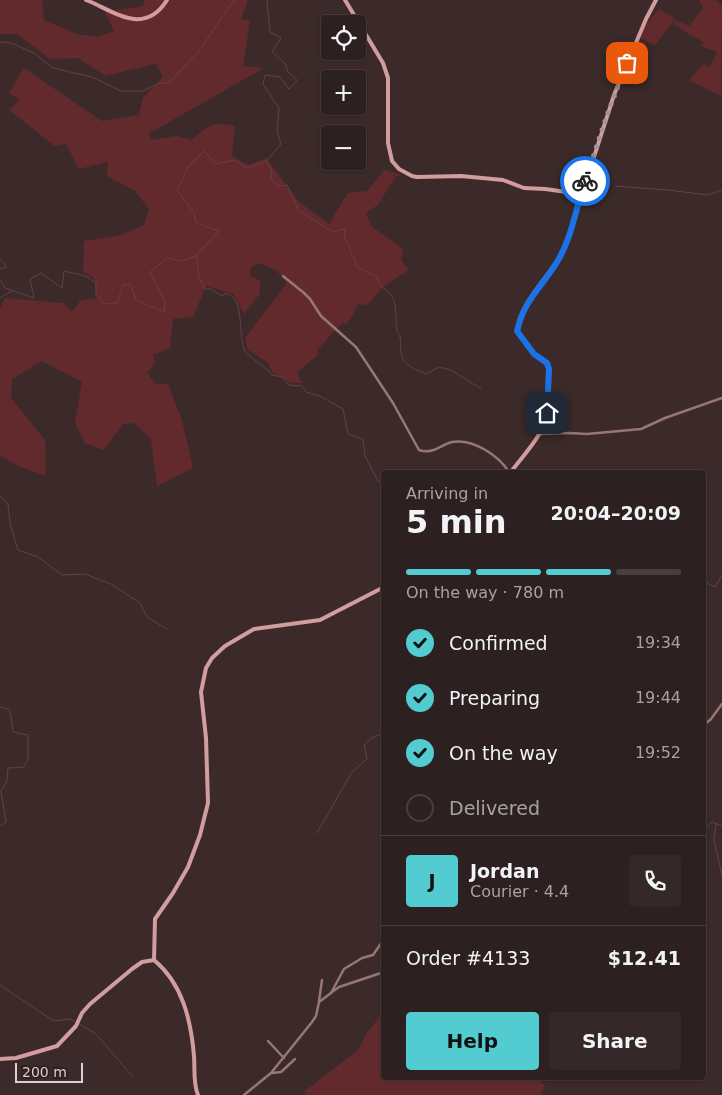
<!DOCTYPE html>
<html lang="en">
<head>
<meta charset="utf-8">
<style>
  body { margin:0; font-family:"DejaVu Sans",sans-serif; background:#352829; color:#f1f3f6; height:100vh; display:flex; flex-direction:column; font-size:19px; white-space:nowrap }
  * { box-sizing:border-box; margin:0 }
  p { font-size:16px; color:#a7a3a5 }
  .icon { flex:none; width:28px; height:28px; fill:none; stroke:currentColor; stroke-width:2; stroke-linecap:round; stroke-linejoin:round }
  .map { position:relative; flex:1; overflow:hidden }
  .drawer { position:absolute; left:381px; top:470px; width:325px; height:610px; display:flex; flex-direction:column; background:#2d2020; border-radius:5px; box-shadow:0 1px 4px #0004,0 0 0 1px #483e3e }
  .drawer>* { flex:none }
  .controls { position:absolute; left:321px; top:15px; display:grid; gap:10px }
  .controls a { display:grid; place-items:center; width:45px; height:45px; border-radius:5px; background:#2d2020; box-shadow:0 1px 4px #0004,0 0 0 1px #483e3e; font-size:25px }
  .scale { position:absolute; left:15px; bottom:12px; width:68px; box-sizing:border-box; padding-left:5px; border:2px solid #dacece; border-top:0; font-size:14px; line-height:18px; white-space:nowrap; color:#dacece; -webkit-text-stroke:4px #322021; paint-order:stroke }
  .pin { position:absolute; display:grid; place-items:center; width:42px; height:42px; color:#fff; margin:-21px; border-radius:10px; box-shadow:0 2px 8px #0006 }
  .courier { position:absolute; display:grid; place-items:center; width:50px; height:50px; margin:-25px; border:4px solid #1a73e8; border-radius:50%; background:#fff; color:#222; box-shadow:0 1px 6px #0007 }
  .head em { font-style:normal; font-weight:800 }
  .head div { display:flex; flex-direction:column-reverse }
  .head { display:flex; align-items:center; justify-content:space-between; height:85px; padding:0 25px }
  h1 { font-size:32px; font-weight:800; line-height:38px }
  .bar { display:grid; grid-template-columns:repeat(4,1fr); gap:8px 5px; align-content:center; height:60px; padding:0 25px }
  .bar i { height:6px; border-radius:4px; background:#483e3e }
  .bar .active { background:#52ccd0 }
  .bar p { grid-column:span 4 }
  .line { display:flex; align-items:center; gap:12px; padding:0 25px; border-top:1px solid #483e3e }
  .line div { flex:1 }
  .round { display:grid; place-items:center; flex:none; width:52px; height:52px; border-radius:5px; background:#352829 }
  ol { padding:0 25px; list-style:none }
  li { display:flex; align-items:center; gap:15px; height:55px }
  li p { margin-inline-start:auto }
  li .icon { padding:5px; border-radius:50%; background:#52ccd0; color:#111; stroke-width:4 }
  li:last-child { color:#a7a3a5 }
  li i { width:28px; height:28px; border:2px solid #483e3e; border-radius:50% }
  .cta { display:flex; gap:10px; margin-top:auto; padding:10px 25px }
  .cta a { flex:1; height:58px; border-radius:5px; background:#52ccd0; color:#111; font-size:20px; font-weight:800; line-height:58px; text-align:center }
  .cta a+a { background:#352829; color:#f1f3f6 }
  .map>svg:first-child { display:block }
  .green { fill:#632a2d }
  .lines { fill:none; stroke-linecap:round; stroke-linejoin:round }
  .stream { stroke:#644045; stroke-width:1 }
  .street { stroke:#977676; stroke-width:2.5 }
  .secondary { stroke:#d29d9e; stroke-width:4 }
  .done { stroke:#a39595; stroke-width:5; stroke-dasharray:0 9 }
  .route { stroke:#1a73e8; stroke-width:6 }
</style>
</head>
<body>
<div class="map">
<svg width="722" height="1095" viewBox="0 0 722 1095">
  <rect width="100%" height="100%" fill="#3c2a2a"/>
  <!-- green -->
  <g class="green">
    <path d="M 0,0 L 42,0 L 44,20 L 76,34 L 97,37 L 114,31 L 105,12 L 143,6 L 145,0 L 248,0 L 241,19 L 250,20 L 243,66 L 264,68 L 148,134 L 152,140 L 176,136 L 192,140 C 207,125 213,121 235,126 L 232,156 L 249,165 L 266,158 L 299,202 L 329,224 L 348,193 L 367,191 L 385,170 L 402,175 L 395,177 L 378,205 L 366,213 L 372,227 L 403,249 L 401,260 L 409,270 L 384,286 L 367,305 L 359,304 L 346,325 L 342,323 L 317,350 L 318,355 L 297,372 L 302,383 L 291,383 L 273,373 L 267,362 L 248,350 L 245,338 L 287,283 L 276,270 L 258,263 L 250,269 L 250,275 L 261,282 L 259,295 L 244,314 L 233,294 L 206,286 L 193,317 L 173,319 L 170,348 L 153,355 L 155,363 L 147,373 L 156,384 L 168,384 L 182,420 L 193,468 L 157,486 L 151,439 L 134,423 L 123,424 L 103,450 L 85,443 L 75,423 L 82,382 L 42,361 L 12,379 L 11,398 L 45,440 L 46,476 L 18,466 L 0,455 L 0,310 L 5,298 L 63,303 L 72,311 L 81,300 L 97,298 L 94,278 L 83,272 L 84,241 L 121,235 L 144,225 L 149,209 L 135,191 L 107,176 L 108,162 L 79,169 L 66,144 L 55,146 L 9,110 L 20,100 L 9,93 L 24,68 L 102,121 L 139,115 L 143,98 L 163,77 L 156,64 L 105,76 L 78,58 L 50,59 L 17,34 L 0,34 Z"/>
    <polygon points="699,0 715,0 722,6 721,96 689,80 703,65 710,67 717,52 701,46 703,42 673,24 676,20 689,26 703,8"/>
    <polygon points="659,9 675,19 655,45 640,38 646,24"/>
    <polygon points="384,1011 384,1078 538,1078 545,1086 540,1095 308,1095 304,1092 357,1051 367,1033"/>
  </g>
  <g class="lines">
    <!-- stream -->
    <g class="stream">
      <polyline points="0,42 11,43 34,53 53,68 92,77 121,91 143,91 159,83 169,83 199,51 229,7 235,0"/>
      <path d="M 267,163 L 272,170 L 271,178 L 277,186 L 287,185 L 299,211 L 333,232 L 343,229 L 345,230 L 344,236 L 358,268 L 376,276 L 381,287 C 400,295 394,313 397,330 C 398,336 399,332 400,337 C 402,346 398,355 406,363 C 411,368 419,371 426,374 L 439,367 L 451,370 L 481,389"/>
      <polyline points="615,186 668,190 708,195 722,190"/>
      <path d="M 197,256 C 197,267 198,279 205,289 L 211,289 L 222,296 L 226,293 C 245,299 238,333 244,349 C 248,359 264,363 272,375 L 282,377 L 289,385 L 302,386 L 306,392 L 320,396 L 343,409 L 348,434 L 363,439 L 365,456 L 378,481 L 384,482"/>
      <polyline points="0,259 7,267 0,269"/>
      <polyline points="0,279 5,288 34,298 30,279 41,273 62,288 64,271 86,276 96,283 96,295 105,304 117,303 123,285 130,284 136,300 164,312 165,301 150,272 167,258 183,261 197,255 219,231 196,223 194,213 177,190 189,166 204,151 216,164 235,160 246,168 266,162 281,144 277,131 279,108 263,84 265,75 280,77 289,89 297,80 288,72 285,63 272,52 281,38 270,32 267,0"/>
      <polyline points="0,298 12,291"/>
      <polyline points="0,496 8,504 10,524 18,550 38,557 62,575 85,574 111,584 140,603 147,617 167,629"/>
      <polyline points="704,582 715,587 722,575"/>
      <polyline points="0,707 10,710 13,732 28,735 28,759 24,767 8,768 7,781 1,791 6,822 0,826"/>
      <polyline points="716,824 714,840 722,875"/>
      <polyline points="704,830 712,822 722,826"/>
      <polyline points="317,833 352,772 367,759 364,745 373,737 384,733"/>
      <polyline points="0,985 54,1021 70,1019 75,1022"/>
      <polyline points="79,1024 96,1034 133,1077"/>
    </g>
    <!-- street -->
    <g class="street">
      <polyline points="574,192 583,187"/>
      <path d="M 283,276 L 304,293 L 310,299 L 321,316 L 356,347 L 393,403 L 419,450 C 433,455 440,445 452,442 C 473,438 499,456 509,472"/>
      <polyline points="540,434 569,433 587,434 641,429 665,418 722,398"/>
      <polyline points="704,725 711,719 722,704"/>
      <polyline points="332,992 339,987 384,972"/>
      <polyline points="319,1001 322,980"/>
      <polyline points="268,1041 284,1058"/>
      <polyline points="272,1073 281,1072 295,1059"/>
      <polyline points="244,1095 271,1073 312,1022 316,1016 319,1002 331,993 344,969 362,958 373,955 384,939"/>
    </g>
    <!-- secondary -->
    <g class="secondary">
      <path d="M 86,0 C 114,11 144,37 167,0"/>
      <polyline points="345,0 383,63 388,78 388,143 392,161 399,169 412,176 417,177 461,176 503,180 524,188 545,189 581,194"/>
      <path d="M 511,472 C 522,457 543,435 547,416 C 550,401 548,384 549,369 L 547,363 L 534,354 L 519,334 L 517,331 C 520,302 550,276 564,250 L 614,95 L 646,19 L 656,0"/>
      <polyline points="154,960 155,919 173,893 188,867 200,835 208,803 206,738 201,692 206,668 212,658 225,646 254,629 320,620 384,587"/>
      <path d="M 0,1059 L 16,1058 L 57,1046 L 76,1026 L 82,1013 L 90,1004 L 132,969 L 142,962 L 154,960 C 183,984 191,1021 194,1056 C 195,1069 193,1083 198,1095"/>
    </g>
  </g>
  <g class="lines">
    <!-- done -->
    <polyline class="done" points="585,181 607,115 627,63"/>
    <!-- route -->
    <path class="route" d="M 547,413 L 549,369 L 547,363 L 534,354 L 517,331 L 518,328 C 523,302 544,284 557,262 C 572,238 576,207 585,181"/>
  </g>
</svg>
<div class="controls">
<a><svg class="icon" aria-label="locate" viewBox="0 0 24 24"><circle cx="12" cy="12" r="6"/><path d="M12 2v4M12 18v4M2 12h4M18 12h4"/></svg></a>
<a>+</a>
<a>−</a>
</div>
<div class="scale">200 m</div>
<div class="pin" style="left:627px;top:63px;background:#ea580c"><svg class="icon" aria-label="bag" viewBox="0 0 24 24"><path d="M5 8h14l-1 12H6zM9 8a3 3 0 0 1 6 0"/></svg></div>
<div class="pin" style="left:547px;top:413px;background:#1f2937"><svg class="icon" aria-label="home" viewBox="0 0 24 24"><path d="M3 11l9-7 9 7M6 9v11h12V9"/></svg></div>
<div class="courier" style="left:585px;top:181px"><svg class="icon" aria-label="bike" viewBox="0 0 24 24"><circle cx="6" cy="16" r="4"/><circle cx="18" cy="16" r="4"/><path d="M6 16l4-8h5l3 8M10 8l3 8H6M13 5h3"/></svg></div>
<section class="drawer">
<div class="head"><div><h1>5 min</h1><p>Arriving in</p></div><em>20:04–20:09</em></div>
<div class="bar"><i class="active"></i><i class="active"></i><i class="active"></i><i></i><p>On the way · 780 m</p></div>
<ol>
<li><svg class="icon" aria-label="check" viewBox="0 0 24 24"><path d="M5 12l5 5 9-10"/></svg>Confirmed<p>19:34</p></li>
<li><svg class="icon" aria-label="check" viewBox="0 0 24 24"><path d="M5 12l5 5 9-10"/></svg>Preparing<p>19:44</p></li>
<li><svg class="icon" aria-label="check" viewBox="0 0 24 24"><path d="M5 12l5 5 9-10"/></svg>On the way<p>19:52</p></li>
<li><i></i>Delivered</li>
</ol>
<div class="line" style="height:90px"><b class="round" style="background:#52ccd0;color:#111">J</b><div><b>Jordan</b><p>Courier · 4.4</p></div><a class="round"><svg class="icon" aria-label="phone" viewBox="0 0 24 24"><path d="M5 4h4l2 5-3 2q2 4 5 5l2-3 5 2v4C11 20 4 13 5 4z"/></svg></a></div>
<div class="line" style="height:65px"><div>Order #4133</div><b>$12.41</b></div>
<div class="cta"><a>Help</a><a>Share</a></div>
</section>
</div>
</body>
</html>
